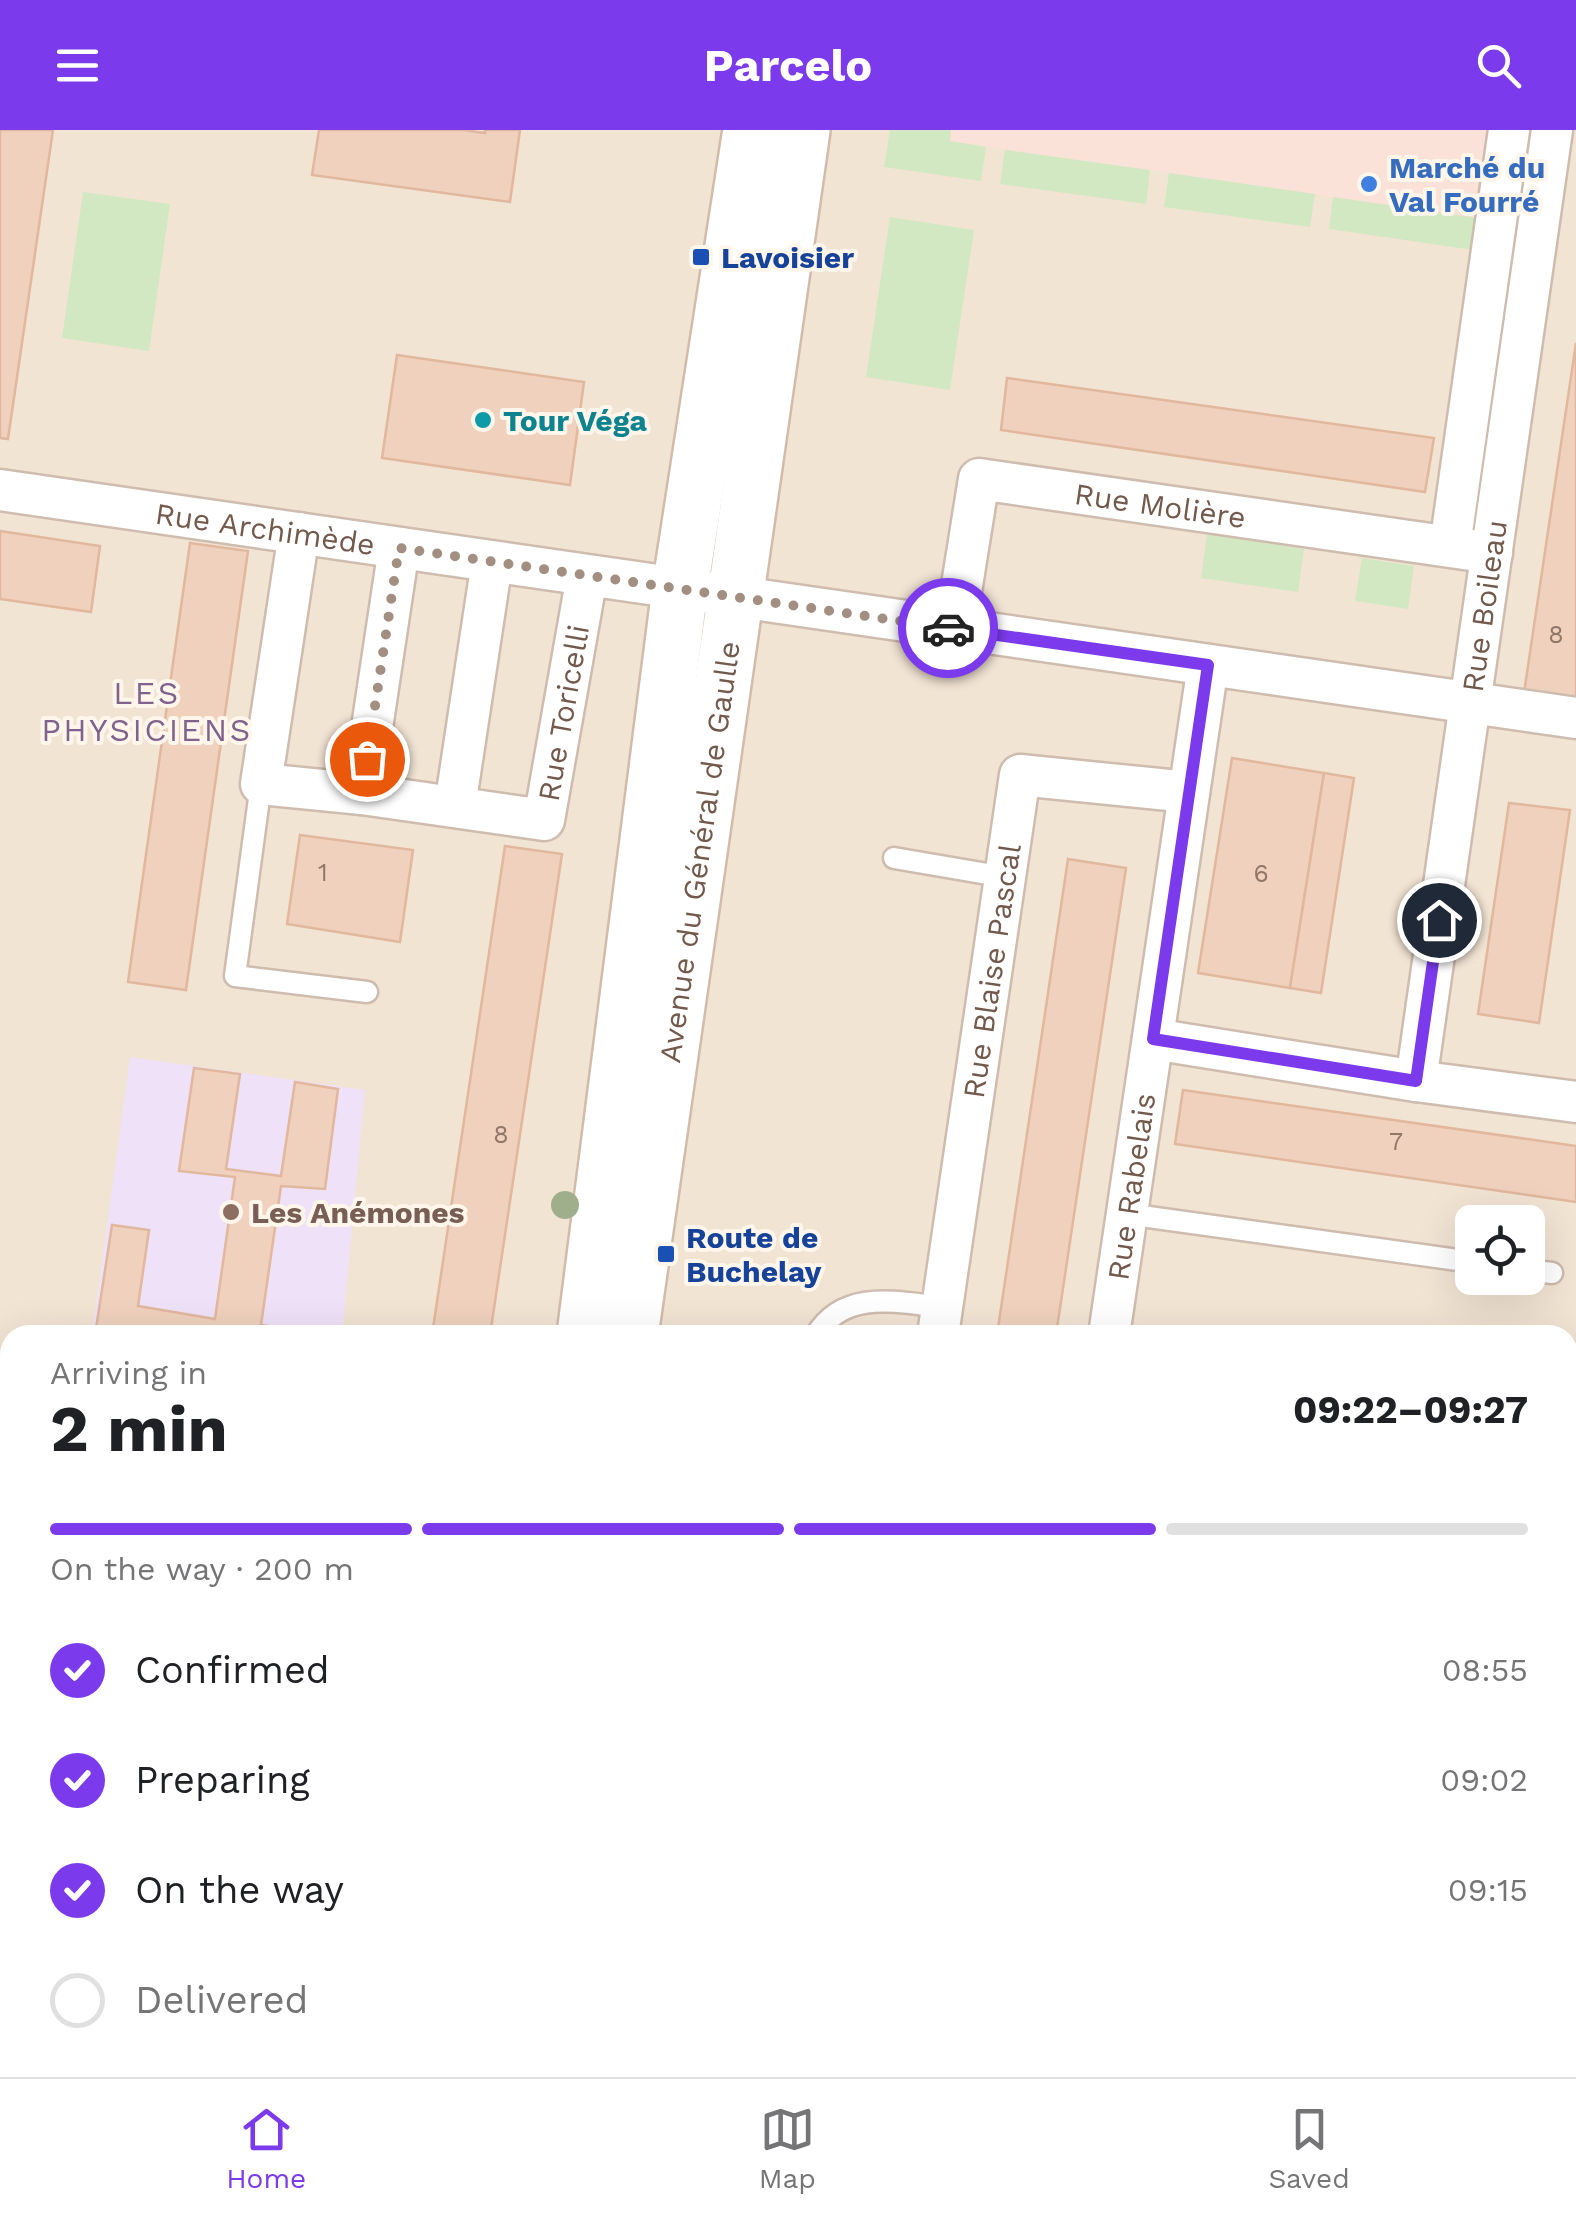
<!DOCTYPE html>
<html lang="en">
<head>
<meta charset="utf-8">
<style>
  body { margin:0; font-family:"Work Sans",sans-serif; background:#f6f6f6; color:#202124; height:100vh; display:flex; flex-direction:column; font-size:38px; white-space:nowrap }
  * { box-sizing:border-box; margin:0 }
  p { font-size:32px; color:#757577 }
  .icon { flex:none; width:55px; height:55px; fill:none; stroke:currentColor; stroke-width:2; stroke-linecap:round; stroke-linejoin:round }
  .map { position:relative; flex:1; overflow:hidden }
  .sheet { position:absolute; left:0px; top:1195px; width:1578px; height:752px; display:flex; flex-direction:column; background:#fff; border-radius:30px 30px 0 0; box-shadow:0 10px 40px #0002 }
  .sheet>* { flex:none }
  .buttons { position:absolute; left:1455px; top:1075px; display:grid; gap:20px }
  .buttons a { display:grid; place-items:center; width:90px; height:90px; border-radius:15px; background:#fff; box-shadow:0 10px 40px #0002; font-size:50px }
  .pin { position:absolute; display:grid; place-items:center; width:85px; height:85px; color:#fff; margin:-42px; border:5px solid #fff; border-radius:50%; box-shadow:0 2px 10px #0007 }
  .courier { position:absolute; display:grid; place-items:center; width:100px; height:100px; margin:-50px; border:8px solid #7c3aed; border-radius:50%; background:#fff; color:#222; box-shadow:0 2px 12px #0007 }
  .headline em { font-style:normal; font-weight:700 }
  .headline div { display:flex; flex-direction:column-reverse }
  .headline { display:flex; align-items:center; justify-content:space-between; height:170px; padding:0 50px }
  h1 { font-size:65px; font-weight:700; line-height:75px }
  .bar { display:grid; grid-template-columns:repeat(4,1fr); gap:15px 10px; align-content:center; height:120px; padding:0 50px }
  .bar i { height:12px; border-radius:8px; background:#e0e0e0 }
  .bar .active { background:#7c3aed }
  .bar p { grid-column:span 4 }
  ol { padding:0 50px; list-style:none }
  li { display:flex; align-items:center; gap:30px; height:110px }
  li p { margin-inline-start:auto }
  li .icon { padding:10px; border-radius:50%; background:#7c3aed; color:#fff; stroke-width:4 }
  li:last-child { color:#757577 }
  li i { width:55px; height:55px; border:5px solid #e0e0e0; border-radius:50% }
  header { display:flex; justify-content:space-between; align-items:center; height:130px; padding:0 50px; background:#7c3aed; color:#fff; font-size:45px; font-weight:700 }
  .tabs { display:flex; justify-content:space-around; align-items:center; height:140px; border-top:2px solid #e0e0e0; background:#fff; font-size:28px; color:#757577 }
  .tabs a { display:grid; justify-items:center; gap:5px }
  .tabs .active { color:#7c3aed }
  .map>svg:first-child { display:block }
  .residential { fill:#f2e4d3; fill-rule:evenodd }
  .commercial { fill:#fbe2d8 }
  .education { fill:#efe1f7 }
  .green { fill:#d2e8c3 }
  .building { fill:#efd1bd; stroke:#e1b79e; stroke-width:2.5 }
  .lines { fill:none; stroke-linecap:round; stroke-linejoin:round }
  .service-casing { stroke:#cebcae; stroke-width:25 }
  .minor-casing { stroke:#cebcae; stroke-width:45 }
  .tertiary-casing { stroke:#cebcae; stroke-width:58 }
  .secondary-casing { stroke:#d1bcab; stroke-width:60 }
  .service { stroke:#fff; stroke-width:20 }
  .minor { stroke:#fff; stroke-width:40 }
  .tertiary { stroke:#fff; stroke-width:52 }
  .secondary { stroke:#fff; stroke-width:55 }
  .tree { fill:#9faf8b }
  .done { stroke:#a28f81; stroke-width:10; stroke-dasharray:0 18 }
  .route { stroke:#7c3aed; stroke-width:12 }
  .shop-dot { fill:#3f7fe0; stroke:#fef6ea; stroke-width:4 }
  .transit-dot { fill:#1a4fb4; stroke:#fef6ea; stroke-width:4 }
  .culture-dot { fill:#0f9aa8; stroke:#fef6ea; stroke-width:4 }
  .education-dot { fill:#8d6e63; stroke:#fef6ea; stroke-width:4 }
  .labels { text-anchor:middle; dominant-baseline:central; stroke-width:8; stroke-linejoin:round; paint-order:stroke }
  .number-label { font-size:25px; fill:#917768 }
  .shop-label { font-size:30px; font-weight:bold; fill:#366cbe; stroke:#fef6ea; text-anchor:start }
  .transit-label { font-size:30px; font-weight:bold; fill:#164399; stroke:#fef6ea; text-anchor:start }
  .culture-label { font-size:30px; font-weight:bold; fill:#0d838f; stroke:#fef6ea; text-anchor:start }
  .street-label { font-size:30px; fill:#72594b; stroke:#fef6ea }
  .education-label { font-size:30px; font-weight:bold; fill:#785e54; stroke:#fef6ea; text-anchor:start }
  .neighbourhood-label { font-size:32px; letter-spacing:2.5px; fill:#7f638e; stroke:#fef6ea }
</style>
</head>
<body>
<header><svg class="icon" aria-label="menu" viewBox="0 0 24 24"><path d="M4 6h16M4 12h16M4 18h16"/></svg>Parcelo<svg class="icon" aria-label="search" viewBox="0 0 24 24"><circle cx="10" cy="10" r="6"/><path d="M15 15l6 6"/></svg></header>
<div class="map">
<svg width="1576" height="1947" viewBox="0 0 1576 1947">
  <rect width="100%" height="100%" fill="#fbf2e4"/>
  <!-- residential -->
  <path class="residential" d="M 0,0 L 1576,0 L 1576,1947 L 0,1947 ZM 1472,1092 L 1528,1092 L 1528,1148 L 1472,1148 ZM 10,1205 L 1568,1205 L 1568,1938 L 10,1938 Z"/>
  <!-- commercial -->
  <polygon class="commercial" points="951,0 1505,0 1492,90 949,11"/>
  <!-- education -->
  <polygon class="education" points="130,927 365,960 342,1205 92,1205"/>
  <!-- green -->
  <g class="green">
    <polygon points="890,0 951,0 950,11 986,17 981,51 884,37"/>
    <polygon points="1005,20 1150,40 1146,74 1000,54"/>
    <polygon points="1169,43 1315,64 1310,97 1164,77"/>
    <polygon points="83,62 170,74 149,221 62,208"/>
    <polygon points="1333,67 1492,90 1487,122 1329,99"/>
    <polygon points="890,87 974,100 950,260 866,247"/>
    <polygon points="1207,404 1304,419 1298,462 1201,448"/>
    <polygon points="1362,428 1414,436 1408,479 1355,471"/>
    <polygon points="484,1938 566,1938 571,1947 484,1947"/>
    <polygon points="634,1938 731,1938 735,1947 640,1947"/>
    <polygon points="817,1938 1043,1938 1033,1947 802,1947"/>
    <polygon points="1210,1938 1305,1938 1309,1947 1236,1947"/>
  </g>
  <!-- building -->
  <g class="building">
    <polygon points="0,0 53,0 8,309 0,308"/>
    <polygon points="319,0 464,0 485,3 485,0 520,0 510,72 312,45"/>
    <polygon points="1576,213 1576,571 1524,563"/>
    <polygon points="397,225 584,252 570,355 382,328"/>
    <polygon points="1007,248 1434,308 1425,362 1001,300"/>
    <polygon points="0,401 100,416 91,482 0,469"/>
    <polygon points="190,413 248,421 186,860 128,852"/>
    <polygon points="1232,628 1324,643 1290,858 1198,843"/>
    <polygon points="1324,643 1354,648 1321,863 1290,858"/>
    <polygon points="1509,673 1570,680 1539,893 1478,884"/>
    <polygon points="300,705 413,720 400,812 287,794"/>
    <polygon points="505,716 562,724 490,1205 432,1205"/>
    <polygon points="1068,729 1126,738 1056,1205 997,1205"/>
    <polygon points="194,938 240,944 226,1039 281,1046 295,952 338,959 325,1059 281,1056 261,1195 298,1200 297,1205 95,1205 112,1095 149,1100 138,1176 215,1189 235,1047 179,1041"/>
    <polygon points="1183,960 1576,1016 1576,1072 1175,1014"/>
    <polygon points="1568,1339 1576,1340 1576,1401 1568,1400"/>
    <polygon points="10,1812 10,1871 0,1867 0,1833"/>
    <polygon points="1576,1855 1576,1947 1543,1947 1546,1938 1568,1938 1568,1878"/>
    <polygon points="0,1875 10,1879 10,1903 0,1926"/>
    <polygon points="57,1938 132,1938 128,1947 52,1947"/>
    <polygon points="317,1938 372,1938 371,1947 316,1947"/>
  </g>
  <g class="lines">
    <defs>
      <g id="service">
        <polyline points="261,654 235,846 367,862"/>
        <polyline points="894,728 1005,747"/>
        <polyline points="1127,1084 1472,1132"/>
        <polyline points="1528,1140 1552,1143"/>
        <path d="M 816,1205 C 844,1159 896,1172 942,1177"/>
        <polyline points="1568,1317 1576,1318"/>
        <polyline points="464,1947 464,1938"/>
      </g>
      <g id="minor">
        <path id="s1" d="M 0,360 L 1576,588"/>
        <path id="s2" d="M 299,403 L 261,654 L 362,664 L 544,690 L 587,446"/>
        <polyline points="1450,416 1509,0"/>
        <path id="s3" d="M 955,499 L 979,349 L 1492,423"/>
        <polyline points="362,664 399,418"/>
        <polyline points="455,676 492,432"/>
        <polyline points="1153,909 1416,951 1576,972"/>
        <path id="s4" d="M 1416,951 L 1552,0"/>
        <path id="s5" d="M 938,1205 L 1020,645 L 1189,662"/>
        <path id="s6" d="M 1109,1205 L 1208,535"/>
        <polyline points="0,1415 10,1345"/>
        <polyline points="1127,1938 1179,1947"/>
        <polyline points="1332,1938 1336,1947"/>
        <polyline points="148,1947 152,1938"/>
        <polyline points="1090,1947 1119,1938"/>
      </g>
      <polyline id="tertiary" points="0,1538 10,1543"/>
      <g id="secondary">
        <polyline points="585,1205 680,459 751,0"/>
        <path id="s7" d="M 630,1205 L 802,0"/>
        <polyline points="1568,1558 1576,1554"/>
        <polyline points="601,1938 607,1947"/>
        <polyline points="762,1938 768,1947"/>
      </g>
    </defs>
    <!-- service casing -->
    <use href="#service" class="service-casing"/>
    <!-- minor casing -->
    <use href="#minor" class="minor-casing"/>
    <!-- tertiary casing -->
    <use href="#tertiary" class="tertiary-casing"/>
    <!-- secondary casing -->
    <use href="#secondary" class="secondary-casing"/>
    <!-- service -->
    <use href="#service" class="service"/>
    <!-- minor -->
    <use href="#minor" class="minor"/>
    <!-- tertiary -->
    <use href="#tertiary" class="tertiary"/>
    <!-- secondary -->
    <use href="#secondary" class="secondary"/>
  </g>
  <!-- trees -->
  <circle class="tree" cx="565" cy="1075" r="14"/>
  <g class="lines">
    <!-- done -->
    <polyline class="done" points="367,629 399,418 948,498"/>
    <!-- route -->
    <polyline class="route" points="948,498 1208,535 1153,909 1416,951 1439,790"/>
  </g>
  <!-- markers -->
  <circle class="shop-dot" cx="1369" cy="54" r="10"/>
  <g class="transit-dot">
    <rect x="691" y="117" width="20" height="20" rx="5"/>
    <rect x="656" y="1114" width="20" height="20" rx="5"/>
  </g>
  <circle class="culture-dot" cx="483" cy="290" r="10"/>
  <circle class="education-dot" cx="231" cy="1082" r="10"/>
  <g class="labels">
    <!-- number labels -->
    <g class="number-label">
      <text x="1556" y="504">8</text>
      <text x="323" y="742">1</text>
      <text x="1261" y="743">6</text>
      <text x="501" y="1004">8</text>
      <text x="1396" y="1011">7</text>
    </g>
    <!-- shop labels -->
    <g class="shop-label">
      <text x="1389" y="37">Marché du<tspan x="1389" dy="34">Val Fourré</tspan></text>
    </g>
    <!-- transit labels -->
    <g class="transit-label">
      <text x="721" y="127">Lavoisier</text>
      <text x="686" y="1107">Route de<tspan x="686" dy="34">Buchelay</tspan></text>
    </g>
    <!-- culture labels -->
    <g class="culture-label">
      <text x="503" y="290">Tour Véga</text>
    </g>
    <!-- street labels -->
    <g class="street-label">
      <text stroke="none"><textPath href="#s3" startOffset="335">Rue Molière</textPath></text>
      <text stroke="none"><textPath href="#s1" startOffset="268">Rue Archimède</textPath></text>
      <text stroke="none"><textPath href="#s4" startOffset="480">Rue Boileau</textPath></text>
      <text stroke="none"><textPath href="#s2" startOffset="648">Rue Toricelli</textPath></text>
      <text stroke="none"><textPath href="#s7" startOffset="488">Avenue du Général de Gaulle</textPath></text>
      <text stroke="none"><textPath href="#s5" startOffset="368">Rue Blaise Pascal</textPath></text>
      <text stroke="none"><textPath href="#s6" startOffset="150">Rue Rabelais</textPath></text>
    </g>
    <!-- education labels -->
    <g class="education-label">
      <text x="251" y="1082">Les Anémones</text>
    </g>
    <!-- neighbourhood labels -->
    <g class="neighbourhood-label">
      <text x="147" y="563">LES<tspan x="147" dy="37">PHYSICIENS</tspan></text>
    </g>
  </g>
</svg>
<div class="buttons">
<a><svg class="icon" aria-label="locate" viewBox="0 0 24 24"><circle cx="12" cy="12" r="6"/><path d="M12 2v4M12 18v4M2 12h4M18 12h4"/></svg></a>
</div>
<div class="pin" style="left:367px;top:629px;background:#ea580c"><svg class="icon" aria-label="bag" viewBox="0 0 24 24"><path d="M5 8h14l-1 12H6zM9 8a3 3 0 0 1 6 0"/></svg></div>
<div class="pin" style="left:1439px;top:790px;background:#1f2937"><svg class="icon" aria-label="home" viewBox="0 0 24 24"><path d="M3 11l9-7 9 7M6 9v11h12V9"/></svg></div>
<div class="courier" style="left:948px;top:498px"><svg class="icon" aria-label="car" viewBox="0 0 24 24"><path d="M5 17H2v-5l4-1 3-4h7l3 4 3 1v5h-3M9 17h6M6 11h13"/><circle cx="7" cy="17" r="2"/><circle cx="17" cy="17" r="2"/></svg></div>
<section class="sheet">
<div class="headline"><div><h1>2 min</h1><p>Arriving in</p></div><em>09:22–09:27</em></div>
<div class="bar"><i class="active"></i><i class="active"></i><i class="active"></i><i></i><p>On the way · 200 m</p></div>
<ol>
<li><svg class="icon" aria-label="check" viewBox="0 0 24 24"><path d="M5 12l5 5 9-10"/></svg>Confirmed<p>08:55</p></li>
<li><svg class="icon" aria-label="check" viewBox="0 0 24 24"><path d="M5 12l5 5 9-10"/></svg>Preparing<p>09:02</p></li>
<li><svg class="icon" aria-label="check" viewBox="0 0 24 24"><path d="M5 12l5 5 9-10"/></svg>On the way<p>09:15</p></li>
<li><i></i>Delivered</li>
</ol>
</section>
</div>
<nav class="tabs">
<a class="active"><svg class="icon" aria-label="home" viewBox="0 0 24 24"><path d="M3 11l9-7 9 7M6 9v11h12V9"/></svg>Home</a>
<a><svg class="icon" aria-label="map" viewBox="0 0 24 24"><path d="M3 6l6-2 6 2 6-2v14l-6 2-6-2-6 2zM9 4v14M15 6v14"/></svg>Map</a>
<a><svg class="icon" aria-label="saved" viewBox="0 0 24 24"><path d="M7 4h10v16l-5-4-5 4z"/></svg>Saved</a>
</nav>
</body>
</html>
